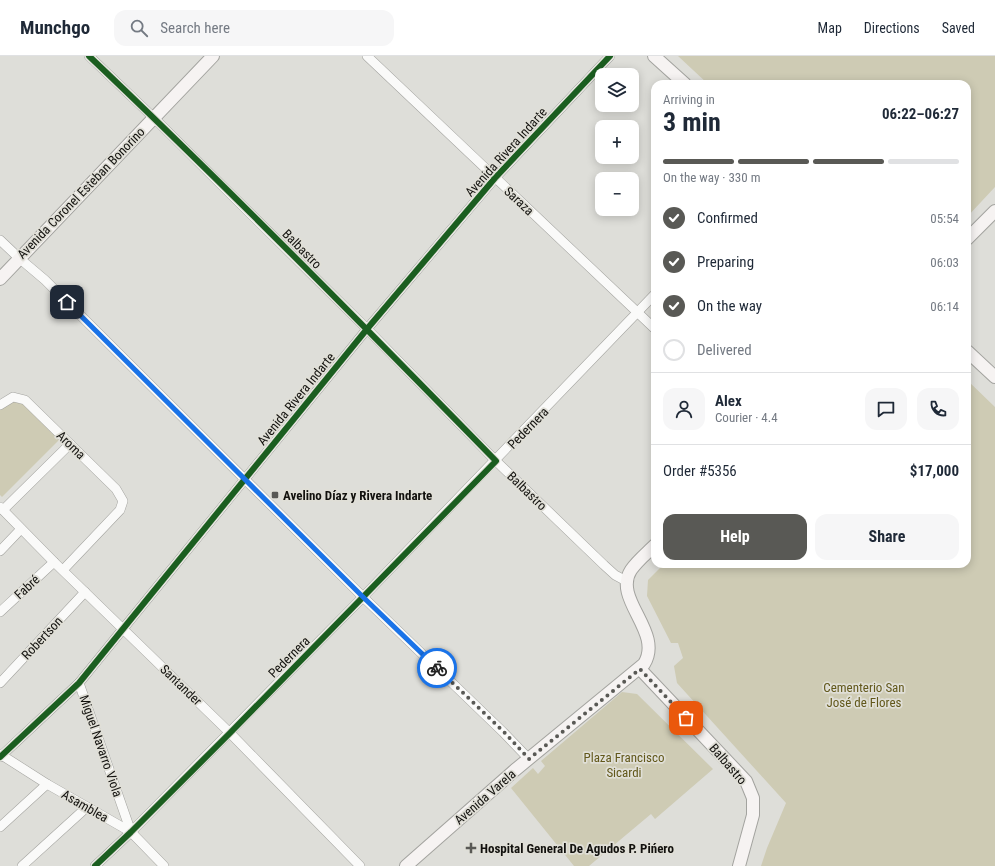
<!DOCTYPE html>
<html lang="en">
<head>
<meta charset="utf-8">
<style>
  body { margin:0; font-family:"Roboto Condensed",sans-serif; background:#f6f6f7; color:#1f2937; height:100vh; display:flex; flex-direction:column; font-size:15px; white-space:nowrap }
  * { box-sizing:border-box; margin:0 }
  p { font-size:13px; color:#747a83 }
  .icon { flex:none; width:22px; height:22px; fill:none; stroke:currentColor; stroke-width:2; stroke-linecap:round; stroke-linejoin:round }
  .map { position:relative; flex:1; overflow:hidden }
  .details { position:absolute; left:651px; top:24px; width:320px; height:488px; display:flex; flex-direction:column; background:#fff; border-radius:12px; box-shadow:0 2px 10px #0003 }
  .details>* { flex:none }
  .controls { position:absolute; left:595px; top:12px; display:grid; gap:8px }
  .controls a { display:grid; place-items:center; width:44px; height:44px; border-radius:8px; background:#fff; box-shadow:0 2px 10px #0003; font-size:20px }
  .pin { position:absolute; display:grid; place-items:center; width:34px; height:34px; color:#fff; margin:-17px; border-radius:8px; box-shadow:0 2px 6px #0006 }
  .courier { position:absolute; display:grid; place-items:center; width:40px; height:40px; margin:-20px; border:3px solid #1a73e8; border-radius:50%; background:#fff; color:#222; box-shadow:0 1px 5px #0007 }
  .summary em { font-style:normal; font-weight:700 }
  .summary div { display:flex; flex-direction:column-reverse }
  .summary { display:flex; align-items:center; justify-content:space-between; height:68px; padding:0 12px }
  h1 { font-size:26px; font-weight:700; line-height:30px }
  .bar { display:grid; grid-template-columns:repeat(4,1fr); gap:6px 4px; align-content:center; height:48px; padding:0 12px }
  .bar i { height:5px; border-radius:3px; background:#e0e1e3 }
  .bar .active { background:#595955 }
  .bar p { grid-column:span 4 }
  .line { display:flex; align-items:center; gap:10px; padding:0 12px; border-top:1px solid #e0e1e3 }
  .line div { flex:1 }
  .round { display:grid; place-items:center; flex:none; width:42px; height:42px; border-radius:12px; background:#f6f6f7 }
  ol { padding:0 12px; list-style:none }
  li { display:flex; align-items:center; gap:12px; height:44px }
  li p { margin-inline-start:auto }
  li .icon { padding:4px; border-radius:50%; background:#595955; color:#fff; stroke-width:4 }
  li:last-child { color:#747a83 }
  li i { width:22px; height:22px; border:2px solid #e0e1e3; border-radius:50% }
  .action { display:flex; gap:8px; margin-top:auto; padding:8px 12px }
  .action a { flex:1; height:46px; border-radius:12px; background:#595955; color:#fff; font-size:16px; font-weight:700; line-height:46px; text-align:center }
  .action a+a { background:#f6f6f7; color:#1f2937 }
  header { display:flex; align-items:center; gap:24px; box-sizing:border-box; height:56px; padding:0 20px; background:#fff; border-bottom:1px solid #e0e1e3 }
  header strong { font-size:19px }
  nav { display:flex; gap:22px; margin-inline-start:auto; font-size:14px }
  .search { width:280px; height:36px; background:#f6f6f7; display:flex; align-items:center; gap:10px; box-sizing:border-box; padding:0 14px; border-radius:12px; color:#747a83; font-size:15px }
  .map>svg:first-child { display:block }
  .green { fill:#cecbb4 }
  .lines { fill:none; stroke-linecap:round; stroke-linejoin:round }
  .street-casing { stroke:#a3a39f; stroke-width:10 }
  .secondary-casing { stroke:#a3a39f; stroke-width:14 }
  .street { stroke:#fafaf9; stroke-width:9 }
  .secondary { stroke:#f6f3f2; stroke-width:12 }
  .cycleway-casing { stroke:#e0dfd7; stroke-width:8 }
  .cycleway { stroke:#1b5e20; stroke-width:6 }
  .done { stroke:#595955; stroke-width:4; stroke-dasharray:0 7.2 }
  .route { stroke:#1a73e8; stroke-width:5 }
  .poi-dot { fill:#595955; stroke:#e0dfd7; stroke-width:1.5 }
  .labels { text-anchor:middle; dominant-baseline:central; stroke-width:3.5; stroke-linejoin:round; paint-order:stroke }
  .street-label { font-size:13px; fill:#12110e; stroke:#e0dfd7 }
  .poi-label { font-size:13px; font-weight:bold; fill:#12110e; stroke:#e0dfd7; text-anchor:start }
  .park-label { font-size:13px; fill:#62581b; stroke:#e0dfd7 }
</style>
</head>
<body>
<header>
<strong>Munchgo</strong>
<div class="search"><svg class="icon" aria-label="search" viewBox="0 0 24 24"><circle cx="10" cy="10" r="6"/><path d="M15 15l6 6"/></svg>Search here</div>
<nav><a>Map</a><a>Directions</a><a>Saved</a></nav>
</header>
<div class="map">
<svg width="995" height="810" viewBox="0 0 995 810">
  <rect width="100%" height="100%" fill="#deded9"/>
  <!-- green -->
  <g class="green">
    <polygon points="678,0 995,0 995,131 967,161 967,28 708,28"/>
    <polygon points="967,324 995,351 995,810 761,810 767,792 786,747 677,627 674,610 683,602 678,587 671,587 647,540 648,524 664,508 967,508"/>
    <polygon points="13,337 59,384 2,441 0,439 0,350"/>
    <polygon points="622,636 637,638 713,713 655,763 651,758 589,810 574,810 511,732 533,712 538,718 545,710 541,705"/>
  </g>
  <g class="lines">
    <defs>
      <g id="street">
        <polyline points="89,0 154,62 367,273 496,405 604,509 615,519 628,526"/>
        <polyline points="367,0 655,273"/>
        <polyline points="0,184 19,202 45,224 363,541 503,676 529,703"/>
        <polyline points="0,349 13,341 25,344 116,433 123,445 120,454 63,514"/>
        <polyline points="0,451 54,506 230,677 360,810"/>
        <polyline points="3,454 70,388"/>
        <polyline points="0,495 21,473"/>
        <polyline points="0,556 54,506"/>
        <polyline points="0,627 85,536"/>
        <polyline points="79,627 131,776"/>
        <polyline points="0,698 47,728 131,776 164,810"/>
        <polyline points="0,701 79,627 367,273 495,122 610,0"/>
        <polyline points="0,771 47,728"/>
        <polyline points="22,810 87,751"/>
        <polyline points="95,810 131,776 363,541 655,238"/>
      </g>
      <g id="secondary">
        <polyline points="654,0 685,28"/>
        <polyline points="967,183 995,155"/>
        <polyline points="0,223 213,0"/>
        <polyline points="967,295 995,321"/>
        <polyline points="640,613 746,725 753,742 753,759 739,810"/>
        <path d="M 406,810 L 515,714 L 644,608 C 664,576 612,543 631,514 C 637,505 647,497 655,489"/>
      </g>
    </defs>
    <!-- street casing -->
    <use href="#street" class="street-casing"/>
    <!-- secondary casing -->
    <use href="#secondary" class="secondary-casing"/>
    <!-- street -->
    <use href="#street" class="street"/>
    <!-- secondary -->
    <use href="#secondary" class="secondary"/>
    <defs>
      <g id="cycleway">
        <path d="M 89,0 C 228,132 362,268 496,405 L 230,677 L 131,776 L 95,810"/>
        <polyline points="0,701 79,627 367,273 495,122 610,0"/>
      </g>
    </defs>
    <!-- cycleway casing -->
    <use href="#cycleway" class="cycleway-casing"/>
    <!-- cycleway -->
    <use href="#cycleway" class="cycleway"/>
  </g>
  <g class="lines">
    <!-- done -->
    <polyline class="done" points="437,612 504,676 529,703 640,613 686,662"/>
    <!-- route -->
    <polyline class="route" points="67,246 363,541 437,612"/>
  </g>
  <!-- markers -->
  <g class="poi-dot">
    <rect x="271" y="435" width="8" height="8" rx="2"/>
    <path d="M469 786h4v4h4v4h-4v4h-4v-4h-4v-4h4z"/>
  </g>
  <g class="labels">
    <!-- street labels -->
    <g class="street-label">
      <text transform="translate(506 96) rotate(-48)">Avenida Rivera Indarte</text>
      <text transform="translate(81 137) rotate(-46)">Avenida Coronel Esteban Bonorino</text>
      <text transform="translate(519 145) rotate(43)">Saraza</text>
      <text transform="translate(302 193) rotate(45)">Balbastro</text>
      <text transform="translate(296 343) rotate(-51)">Avenida Rivera Indarte</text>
      <text transform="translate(528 372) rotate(-46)">Pedernera</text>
      <text transform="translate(71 389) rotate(44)">Aroma</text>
      <text transform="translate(527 435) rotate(44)">Balbastro</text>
      <text transform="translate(27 531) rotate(-43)">Fabré</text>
      <text transform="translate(42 582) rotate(-47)">Robertson</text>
      <text transform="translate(289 601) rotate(-45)">Pedernera</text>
      <text transform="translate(181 629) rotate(44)">Santander</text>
      <text transform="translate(101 690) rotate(71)">Miguel Navarro Viola</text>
      <text transform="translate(728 708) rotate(49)">Balbastro</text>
      <text transform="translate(485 741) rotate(-41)">Avenida Varela</text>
      <text transform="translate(85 750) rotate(30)">Asamblea</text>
    </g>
    <!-- poi labels -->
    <g class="poi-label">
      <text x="283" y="439">Avelino Díaz y Rivera Indarte</text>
      <text x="480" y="792">Hospital General De Agudos P. Pińero</text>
    </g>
    <!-- park labels -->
    <g class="park-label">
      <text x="864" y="631">Cementerio San<tspan x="864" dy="15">José de Flores</tspan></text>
      <text x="624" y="701">Plaza Francisco<tspan x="624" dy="15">Sicardi</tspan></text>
    </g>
  </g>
</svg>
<div class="controls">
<a><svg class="icon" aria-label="layers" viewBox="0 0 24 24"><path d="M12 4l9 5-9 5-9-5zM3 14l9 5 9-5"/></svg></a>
<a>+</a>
<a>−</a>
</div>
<div class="pin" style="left:686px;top:662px;background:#ea580c"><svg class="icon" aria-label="bag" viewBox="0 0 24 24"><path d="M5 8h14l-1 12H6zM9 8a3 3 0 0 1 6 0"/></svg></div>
<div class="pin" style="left:67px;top:246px;background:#1f2937"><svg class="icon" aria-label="home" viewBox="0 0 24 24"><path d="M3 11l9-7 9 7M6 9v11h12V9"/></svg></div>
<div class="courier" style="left:437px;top:612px"><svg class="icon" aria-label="bike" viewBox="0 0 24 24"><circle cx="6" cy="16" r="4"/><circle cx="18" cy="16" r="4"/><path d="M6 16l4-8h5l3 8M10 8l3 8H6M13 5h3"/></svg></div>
<section class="details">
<div class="summary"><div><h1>3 min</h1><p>Arriving in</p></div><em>06:22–06:27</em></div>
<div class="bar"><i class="active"></i><i class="active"></i><i class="active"></i><i></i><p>On the way · 330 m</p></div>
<ol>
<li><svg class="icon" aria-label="check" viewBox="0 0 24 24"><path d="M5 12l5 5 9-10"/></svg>Confirmed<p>05:54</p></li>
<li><svg class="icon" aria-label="check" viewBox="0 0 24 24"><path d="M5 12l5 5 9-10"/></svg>Preparing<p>06:03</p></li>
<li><svg class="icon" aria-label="check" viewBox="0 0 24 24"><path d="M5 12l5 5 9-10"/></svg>On the way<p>06:14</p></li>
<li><i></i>Delivered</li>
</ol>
<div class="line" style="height:72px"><a class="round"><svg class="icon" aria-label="person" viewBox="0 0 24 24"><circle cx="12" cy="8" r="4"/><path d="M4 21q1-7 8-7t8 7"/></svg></a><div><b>Alex</b><p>Courier · 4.4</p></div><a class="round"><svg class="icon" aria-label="chat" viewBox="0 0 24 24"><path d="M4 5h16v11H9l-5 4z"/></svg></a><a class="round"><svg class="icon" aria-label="phone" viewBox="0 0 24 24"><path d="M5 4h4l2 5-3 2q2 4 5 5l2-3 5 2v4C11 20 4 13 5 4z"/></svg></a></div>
<div class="line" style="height:52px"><div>Order #5356</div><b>$17,000</b></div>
<div class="action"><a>Help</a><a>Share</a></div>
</section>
</div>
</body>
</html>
